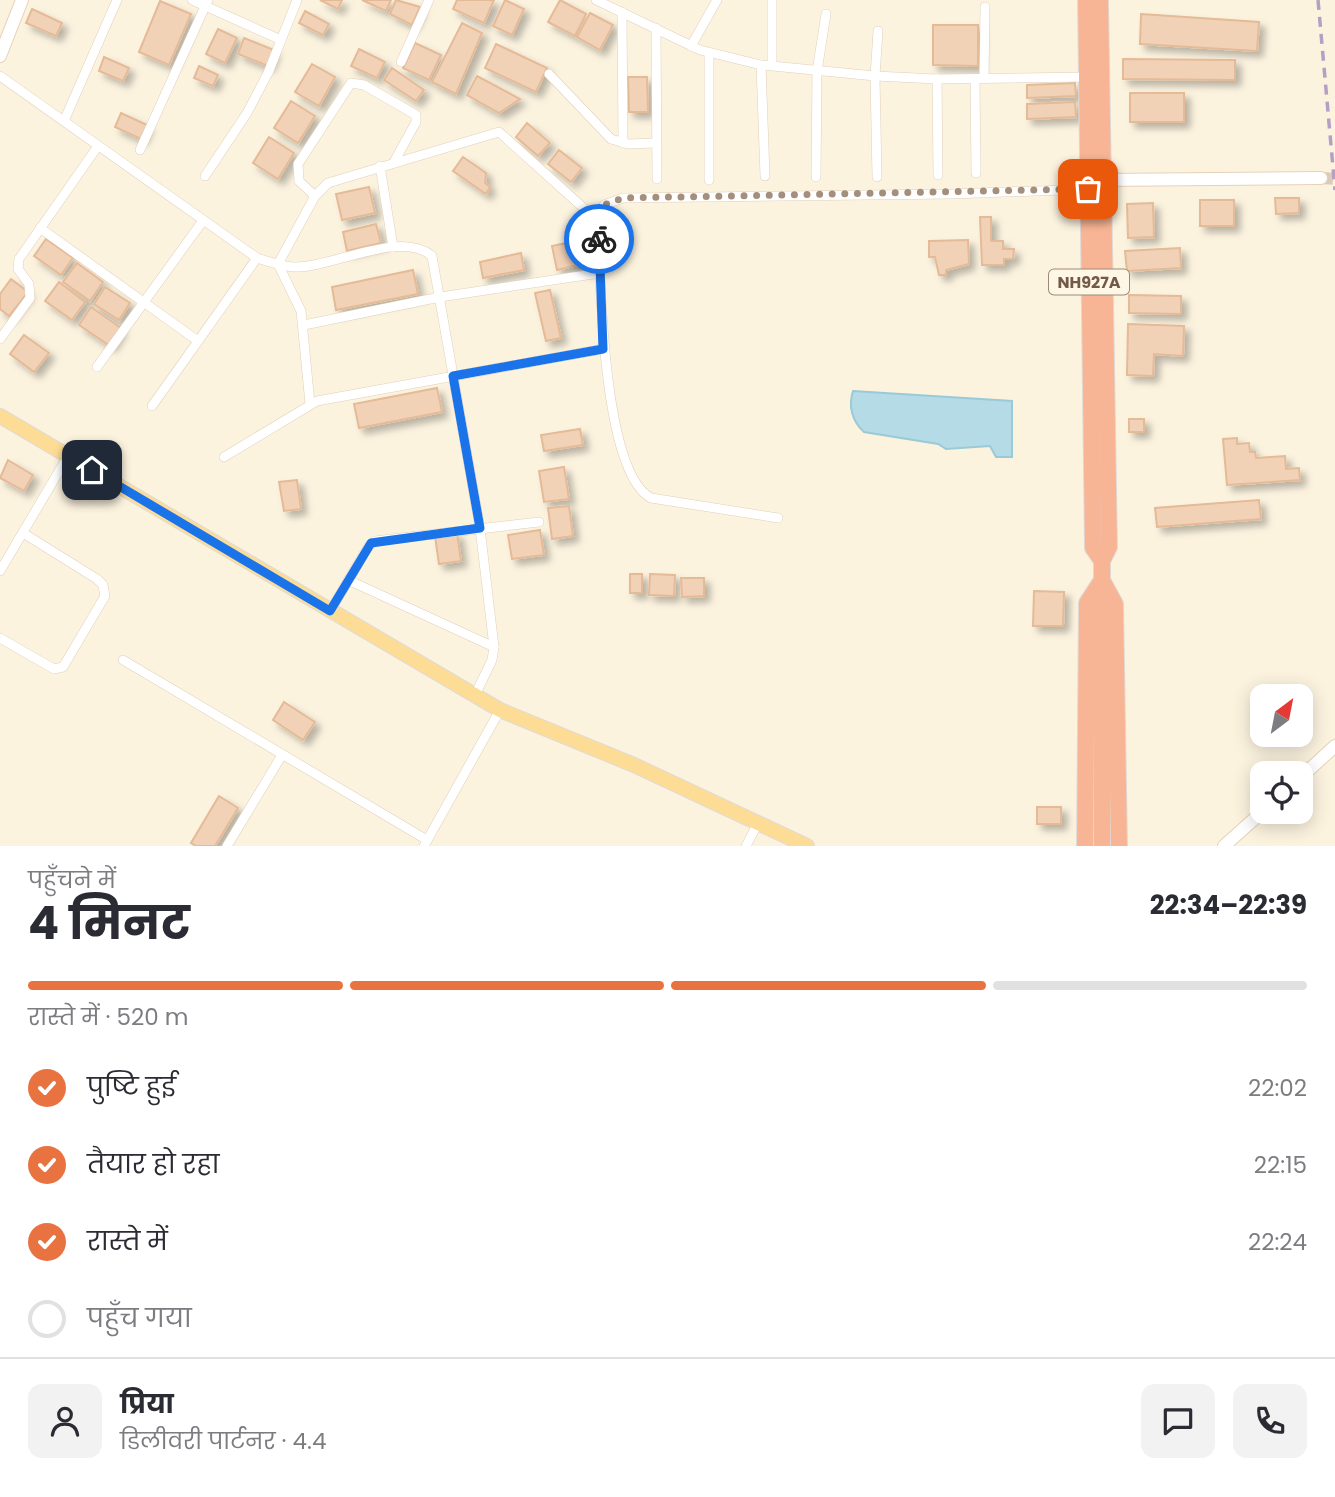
<!DOCTYPE html>
<html lang="hi">
<head>
<meta charset="utf-8">
<style>
  body { margin:0; font-family:Poppins,"Noto Sans Devanagari",sans-serif; background:#f2f2f3; color:#2b2b33; height:100vh; display:flex; flex-direction:column; font-size:26px; white-space:nowrap }
  * { box-sizing:border-box; margin:0 }
  p { font-size:23px; color:#7c7c81 }
  .icon { flex:none; width:38px; height:38px; fill:none; stroke:currentColor; stroke-width:2; stroke-linecap:round; stroke-linejoin:round }
  .map { position:relative; height:846px; overflow:hidden }
  .drawer { display:flex; flex-direction:column; background:#fff; flex:1 }
  .drawer>* { flex:none }
  .needle { width:46px; rotate:32deg }
  .controls { position:absolute; left:1250px; top:684px; display:grid; gap:14px }
  .controls a { display:grid; place-items:center; width:63px; height:63px; border-radius:14px; background:#fff; box-shadow:0 4px 18px #0003; font-size:35px }
  .pin { position:absolute; display:grid; place-items:center; width:60px; height:60px; color:#fff; margin:-30px; border-radius:14px; box-shadow:0 4px 10px #0006 }
  .courier { position:absolute; display:grid; place-items:center; width:70px; height:70px; margin:-35px; border:5px solid #1a73e8; border-radius:50%; background:#fff; color:#222; box-shadow:0 2px 9px #0007 }
  .head em { font-style:normal; font-weight:700 }
  .head div { display:flex; flex-direction:column-reverse }
  .head { display:flex; align-items:center; justify-content:space-between; height:119px; padding:0 28px }
  h1 { font-size:46px; font-weight:700; line-height:52px }
  .bar { display:grid; grid-template-columns:repeat(4,1fr); gap:10px 7px; align-content:center; height:84px; padding:0 28px }
  .bar i { height:9px; border-radius:5px; background:#e1e1e2 }
  .bar .active { background:#e97241 }
  .bar p { grid-column:span 4 }
  .line { display:flex; align-items:center; gap:18px; padding:0 28px; border-top:2px solid #e1e1e2 }
  .line div { flex:1 }
  .round { display:grid; place-items:center; flex:none; width:74px; height:74px; border-radius:14px; background:#f2f2f3 }
  ol { padding:0 28px; list-style:none }
  li { display:flex; align-items:center; gap:21px; height:77px }
  li p { margin-inline-start:auto }
  li .icon { padding:7px; border-radius:50%; background:#e97241; color:#fff; stroke-width:4 }
  li:last-child { color:#7c7c81 }
  li i { width:38px; height:38px; border:4px solid #e1e1e2; border-radius:50% }
  .map>svg:first-child { display:block }
  .water { fill:#b4dbe6; stroke:#9acad8; stroke-width:2 }
  .building { fill:#f2d2b7; stroke:#e5ba97; stroke-width:2; filter:url(#shadow) }
  .lines { fill:none; stroke-linecap:round; stroke-linejoin:round }
  .secondary-tunnel { stroke:#daccb9; stroke-width:12; stroke-dasharray:12 6; stroke-linecap:butt }
  .street-casing { stroke:#e0cfbc; stroke-width:10 }
  .secondary-casing { stroke:#e6d1b9; stroke-width:14 }
  .primary-casing { stroke:#e0dad7; stroke-width:16 }
  .highway-casing { stroke:#e0dad7; stroke-width:18 }
  .street { stroke:#fff; stroke-width:9 }
  .secondary { stroke:#fff; stroke-width:12 }
  .primary { stroke:#fddd96; stroke-width:14 }
  .highway { stroke:#f8b595; stroke-width:16 }
  .rail { stroke:#b69fc5; stroke-width:3.5; stroke-dasharray:10 7; stroke-linecap:butt }
  .done { stroke:#a38f7c; stroke-width:7; stroke-dasharray:0 12.6 }
  .route { stroke:#1a73e8; stroke-width:9 }
  .labels { text-anchor:middle; dominant-baseline:central; stroke-width:6; stroke-linejoin:round; paint-order:stroke }
  .shield { fill:#fff7e6; stroke:#9d8877; stroke-width:2 }
  .shield-label { font-size:16px; font-weight:bold; fill:#735947 }
</style>
</head>
<body>
<div class="map">
<svg width="1335" height="846" viewBox="0 0 1335 846">
  <defs>
    <filter id="shadow"><feDropShadow dx="5.5" dy="5.5" stdDeviation="3.5" flood-color="#0004"/></filter>
  </defs>
  <rect width="100%" height="100%" fill="#fcf3df"/>
  <!-- water -->
  <path class="water" d="M 853,391 L 1012,401 L 1012,457 L 996,457 L 990,446 L 946,449 L 938,444 L 864,432 C 852,421 848,406 853,391 Z"/>
  <!-- building -->
  <g class="building">
    <polygon points="320,0 342,0 338,9"/>
    <polygon points="362,0 391,0 386,11"/>
    <polygon points="396,0 420,7 412,25 390,14"/>
    <polygon points="457,0 494,0 484,23 453,9"/>
    <polygon points="505,0 524,9 512,35 493,26"/>
    <polygon points="560,0 586,14 575,36 548,22"/>
    <polygon points="160,1 191,14 169,65 139,52"/>
    <polygon points="32,9 62,23 56,36 26,23"/>
    <polygon points="305,11 329,24 323,35 299,23"/>
    <polygon points="590,13 613,25 600,50 577,37"/>
    <polygon points="1141,14 1259,22 1257,51 1140,44"/>
    <polygon points="462,23 482,33 456,94 432,82"/>
    <polygon points="933,25 978,25 978,66 933,65"/>
    <polygon points="218,29 237,38 225,63 206,54"/>
    <polygon points="244,38 274,50 268,66 238,54"/>
    <polygon points="415,43 441,55 429,80 403,68"/>
    <polygon points="496,44 547,68 536,92 485,68"/>
    <polygon points="359,49 385,62 377,78 351,66"/>
    <polygon points="104,57 129,68 123,81 99,71"/>
    <polygon points="1123,59 1235,60 1235,80 1123,79"/>
    <polygon points="312,64 335,77 319,106 295,92"/>
    <polygon points="199,66 218,75 213,86 194,78"/>
    <polygon points="392,68 424,90 416,101 384,80"/>
    <polygon points="477,76 520,99 499,113 467,95"/>
    <polygon points="628,77 647,77 648,112 629,112"/>
    <polygon points="1075,83 1076,96 1027,98 1027,85"/>
    <rect x="1130" y="93" width="54" height="29"/>
    <polygon points="291,101 315,116 298,143 274,128"/>
    <polygon points="1075,102 1076,117 1027,119 1027,104"/>
    <polygon points="121,113 147,125 141,139 115,127"/>
    <polygon points="527,123 550,143 538,156 516,137"/>
    <polygon points="269,137 294,153 278,179 253,163"/>
    <polygon points="559,150 582,168 571,182 548,164"/>
    <polygon points="463,157 486,173 485,183 490,187 486,194 453,171"/>
    <polygon points="369,187 375,213 342,220 336,194"/>
    <polygon points="1275,198 1299,198 1299,213 1276,214"/>
    <rect x="1200" y="200" width="34" height="26"/>
    <polygon points="1153,203 1154,237 1128,238 1127,204"/>
    <polygon points="980,217 991,217 991,241 1003,241 1003,249 1014,249 1013,259 1004,259 1004,265 982,265"/>
    <polygon points="376,224 381,243 347,251 343,232"/>
    <polygon points="46,239 73,258 61,275 34,256"/>
    <polygon points="585,239 590,262 557,270 552,246"/>
    <polygon points="968,240 969,264 946,270 946,275 939,275 935,257 929,257 929,241"/>
    <polygon points="1180,248 1181,268 1127,271 1125,251"/>
    <polygon points="521,253 524,270 483,278 480,262"/>
    <polygon points="77,263 103,282 90,301 63,282"/>
    <polygon points="413,270 418,294 336,310 332,287"/>
    <polygon points="11,279 28,292 9,316 0,309 0,294"/>
    <polygon points="59,282 85,302 72,320 45,301"/>
    <polygon points="105,287 130,303 119,320 94,304"/>
    <polygon points="550,290 561,338 546,341 535,293"/>
    <polygon points="1129,295 1181,296 1181,314 1129,313"/>
    <polygon points="91,307 121,328 110,346 79,325"/>
    <polygon points="1128,324 1184,326 1183,356 1154,354 1153,376 1127,375"/>
    <polygon points="24,335 49,353 34,372 10,354"/>
    <polygon points="437,388 442,412 359,428 354,404"/>
    <rect x="1129" y="419" width="15" height="13"/>
    <polygon points="580,429 583,445 544,451 541,435"/>
    <polygon points="1237,438 1237,444 1249,443 1250,452 1255,452 1256,458 1285,456 1286,469 1299,468 1300,480 1227,485 1223,439"/>
    <polygon points="8,460 33,475 24,491 0,478"/>
    <polygon points="564,467 569,499 544,502 539,471"/>
    <polygon points="297,480 301,509 284,511 279,482"/>
    <polygon points="1259,500 1261,519 1157,527 1155,508"/>
    <polygon points="569,506 573,536 552,539 548,508"/>
    <polygon points="540,530 544,555 512,559 508,535"/>
    <polygon points="457,533 461,561 439,564 435,536"/>
    <rect x="630" y="574" width="12" height="19"/>
    <polygon points="650,574 675,575 674,596 649,595"/>
    <polygon points="681,578 704,578 704,596 682,597"/>
    <polygon points="1034,591 1064,592 1063,626 1033,626"/>
    <polygon points="284,702 315,722 303,740 273,720"/>
    <polygon points="219,796 238,808 215,846 196,846 191,843"/>
    <rect x="1037" y="807" width="24" height="17"/>
  </g>
  <g class="lines">
    <!-- secondary-tunnel -->
    <polyline class="secondary-tunnel" points="1321,178 1335,179"/>
    <defs>
      <g id="street">
        <polyline points="192,0 281,40"/>
        <polyline points="596,0 700,50 761,65 875,76 937,79 1087,77"/>
        <polyline points="622,12 623,143"/>
        <polyline points="656,28 657,179"/>
        <polyline points="691,46 717,0"/>
        <polyline points="401,62 429,0"/>
        <polyline points="761,65 765,176"/>
        <polyline points="772,65 772,0"/>
        <polyline points="549,74 611,139 628,144 655,143"/>
        <path d="M 0,76 L 257,258 C 269,262 281,266 294,267 C 332,268 401,229 432,256 L 480,528 L 494,647 L 492,660 L 475,695"/>
        <polyline points="937,79 938,175"/>
        <polyline points="975,79 976,173"/>
        <polyline points="984,79 985,7"/>
        <polyline points="64,121 117,0"/>
        <polyline points="140,150 208,0"/>
        <polyline points="380,166 393,247"/>
        <polyline points="205,176 247,113 268,73 297,0"/>
        <polyline points="816,177 817,71 826,14"/>
        <polyline points="877,177 875,76 878,31"/>
        <polyline points="709,180 709,53"/>
        <polyline points="315,196 299,181 298,164 351,83 364,85 416,115 416,122 394,162"/>
        <polyline points="40,228 198,341"/>
        <polyline points="304,325 440,297 600,273"/>
        <polyline points="0,339 30,298 29,284 18,269 19,259 98,146"/>
        <polyline points="97,367 202,222"/>
        <polyline points="310,404 301,311 278,264 315,196 328,183 499,132 598,221"/>
        <polyline points="152,406 257,258"/>
        <polyline points="224,457 317,401 603,349"/>
        <path d="M 778,518 L 651,498 C 602,472 600,276 598,221 L 604,205 L 623,198 L 951,194 L 1089,189"/>
        <polyline points="0,571 68,456"/>
        <polyline points="348,580 494,647"/>
        <polyline points="330,611 368,547 375,541 539,522"/>
        <polyline points="0,638 54,669 63,667 105,596 103,585 97,579 23,533"/>
        <polyline points="123,660 427,840"/>
        <polyline points="227,846 282,755"/>
        <polyline points="424,846 500,710"/>
        <polyline points="746,846 758,823"/>
      </g>
      <g id="secondary">
        <polyline points="0,56 22,0"/>
        <polyline points="1102,180 1321,178"/>
        <polyline points="1300,778 1335,746"/>
        <polyline points="1224,846 1262,812"/>
      </g>
      <polyline id="primary" points="0,416 500,710 634,765 807,846"/>
      <g id="highway">
        <polyline points="1086,0 1093,548 1102,561"/>
        <polyline points="1100,0 1109,547 1102,561 1102,846"/>
        <polyline points="1085,846 1087,603 1102,580 1115,604 1119,846"/>
      </g>
    </defs>
    <!-- street casing -->
    <use href="#street" class="street-casing"/>
    <!-- secondary casing -->
    <use href="#secondary" class="secondary-casing"/>
    <!-- primary casing -->
    <use href="#primary" class="primary-casing"/>
    <!-- highway casing -->
    <use href="#highway" class="highway-casing"/>
    <!-- street -->
    <use href="#street" class="street"/>
    <!-- secondary -->
    <use href="#secondary" class="secondary"/>
    <!-- primary -->
    <use href="#primary" class="primary"/>
    <!-- highway -->
    <use href="#highway" class="highway"/>
    <!-- rail -->
    <polyline class="rail" points="1318,0 1335,190"/>
  </g>
  <g class="lines">
    <!-- done -->
    <polyline class="done" points="599,239 598,221 604,205 623,198 1088,189"/>
    <!-- route -->
    <polyline class="route" points="92,470 330,611 371,543 480,528 453,376 603,349 599,239"/>
  </g>
  <g class="labels">
    <!-- shield labels -->
    <rect class="shield" x="1049" y="269.5" width="80" height="25" rx="5"/>
    <g class="shield-label">
      <text x="1089" y="282">NH927A</text>
    </g>
  </g>
</svg>
<div class="controls">
<a><svg class="needle" viewBox="-14 -14 28 28"><path d="M0-13l5 13h-10z" fill="#e53935"/><path d="M0 13l5-13h-10z" fill="#7c7c81"/></svg></a>
<a><svg class="icon" aria-label="locate" viewBox="0 0 24 24"><circle cx="12" cy="12" r="6"/><path d="M12 2v4M12 18v4M2 12h4M18 12h4"/></svg></a>
</div>
<div class="pin" style="left:1088px;top:189px;background:#ea580c"><svg class="icon" aria-label="bag" viewBox="0 0 24 24"><path d="M5 8h14l-1 12H6zM9 8a3 3 0 0 1 6 0"/></svg></div>
<div class="pin" style="left:92px;top:470px;background:#1f2937"><svg class="icon" aria-label="home" viewBox="0 0 24 24"><path d="M3 11l9-7 9 7M6 9v11h12V9"/></svg></div>
<div class="courier" style="left:599px;top:239px"><svg class="icon" aria-label="bike" viewBox="0 0 24 24"><circle cx="6" cy="16" r="4"/><circle cx="18" cy="16" r="4"/><path d="M6 16l4-8h5l3 8M10 8l3 8H6M13 5h3"/></svg></div>
</div>
<section class="drawer">
<div class="head"><div><h1>4 मिनट</h1><p>पहुँचने में</p></div><em>22:34–22:39</em></div>
<div class="bar"><i class="active"></i><i class="active"></i><i class="active"></i><i></i><p>रास्ते में · 520 m</p></div>
<ol>
<li><svg class="icon" aria-label="check" viewBox="0 0 24 24"><path d="M5 12l5 5 9-10"/></svg>पुष्टि हुई<p>22:02</p></li>
<li><svg class="icon" aria-label="check" viewBox="0 0 24 24"><path d="M5 12l5 5 9-10"/></svg>तैयार हो रहा<p>22:15</p></li>
<li><svg class="icon" aria-label="check" viewBox="0 0 24 24"><path d="M5 12l5 5 9-10"/></svg>रास्ते में<p>22:24</p></li>
<li><i></i>पहुँच गया</li>
</ol>
<div class="line" style="height:126px"><a class="round"><svg class="icon" aria-label="person" viewBox="0 0 24 24"><circle cx="12" cy="8" r="4"/><path d="M4 21q1-7 8-7t8 7"/></svg></a><div><b>प्रिया</b><p>डिलीवरी पार्टनर · 4.4</p></div><a class="round"><svg class="icon" aria-label="chat" viewBox="0 0 24 24"><path d="M4 5h16v11H9l-5 4z"/></svg></a><a class="round"><svg class="icon" aria-label="phone" viewBox="0 0 24 24"><path d="M5 4h4l2 5-3 2q2 4 5 5l2-3 5 2v4C11 20 4 13 5 4z"/></svg></a></div>
</section>
</body>
</html>
